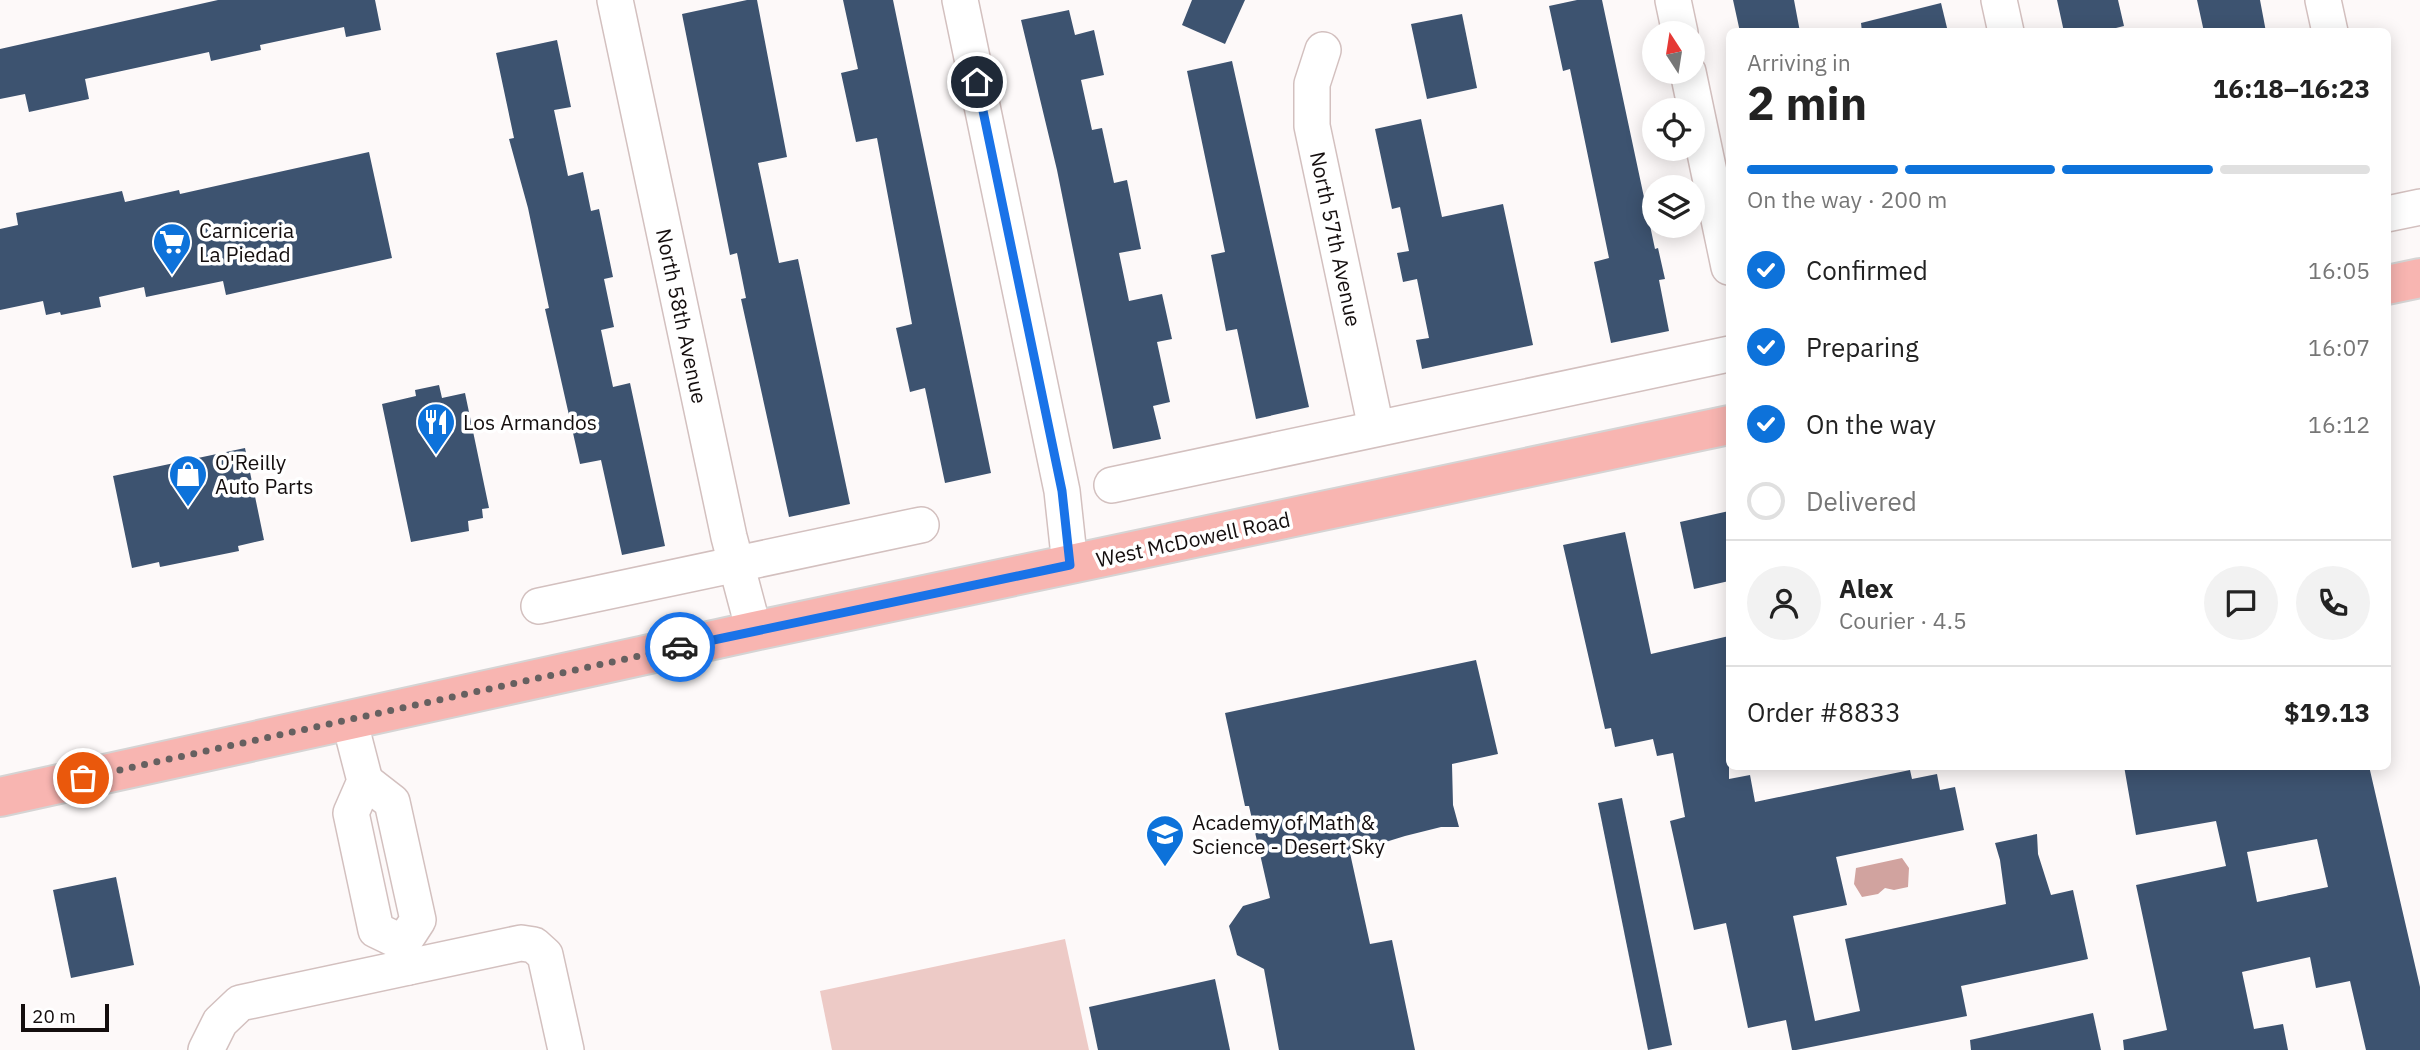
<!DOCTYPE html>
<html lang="en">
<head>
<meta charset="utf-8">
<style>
  body { margin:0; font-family:"IBM Plex Sans",sans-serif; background:#f2f2f2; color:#222; height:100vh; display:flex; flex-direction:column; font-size:26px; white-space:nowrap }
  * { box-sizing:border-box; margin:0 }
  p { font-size:23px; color:#767676 }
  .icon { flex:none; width:38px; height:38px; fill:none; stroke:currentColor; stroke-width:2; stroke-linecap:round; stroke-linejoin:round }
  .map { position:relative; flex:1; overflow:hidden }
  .side { position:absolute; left:1726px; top:28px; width:665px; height:742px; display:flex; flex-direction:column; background:#fff; border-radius:10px; box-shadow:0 4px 18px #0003 }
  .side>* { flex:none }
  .needle { width:46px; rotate:348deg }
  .buttons { position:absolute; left:1642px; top:21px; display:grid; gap:14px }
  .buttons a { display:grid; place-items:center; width:63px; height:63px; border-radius:50%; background:#fff; box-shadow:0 4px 18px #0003; font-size:35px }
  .scale { position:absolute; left:21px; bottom:18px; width:88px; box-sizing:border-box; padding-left:7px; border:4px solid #140e0e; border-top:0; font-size:19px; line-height:24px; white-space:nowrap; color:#140e0e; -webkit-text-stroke:5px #fff; paint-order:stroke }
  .pin { position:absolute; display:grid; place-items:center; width:60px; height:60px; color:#fff; margin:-30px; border:4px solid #fff; border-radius:50%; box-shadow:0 2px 7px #0007 }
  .courier { position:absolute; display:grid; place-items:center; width:70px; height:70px; margin:-35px; border:5px solid #1a73e8; border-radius:50%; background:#fff; color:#222; box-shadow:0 2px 9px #0007 }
  .headline em { font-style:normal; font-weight:800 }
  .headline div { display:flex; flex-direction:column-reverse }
  .headline { display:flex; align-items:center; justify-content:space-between; height:119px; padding:0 21px }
  h1 { font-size:46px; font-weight:800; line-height:52px }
  .bar { display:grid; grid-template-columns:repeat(4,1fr); gap:10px 7px; align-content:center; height:84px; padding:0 21px }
  .bar i { height:9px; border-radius:5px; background:#e0e0e0 }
  .bar .active { background:#0d72da }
  .bar p { grid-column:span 4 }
  .line { display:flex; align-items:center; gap:18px; padding:0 21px; border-top:2px solid #e0e0e0 }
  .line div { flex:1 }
  .round { display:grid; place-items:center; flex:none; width:74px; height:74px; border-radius:37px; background:#f2f2f2 }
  ol { padding:0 21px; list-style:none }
  li { display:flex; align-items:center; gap:21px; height:77px }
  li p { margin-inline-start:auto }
  li .icon { padding:7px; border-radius:50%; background:#0d72da; color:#fff; stroke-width:4 }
  li:last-child { color:#767676 }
  li i { width:38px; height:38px; border:4px solid #e0e0e0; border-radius:50% }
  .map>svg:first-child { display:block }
  .green { fill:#edcac6 }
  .water { fill:#d1a39f }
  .building { fill:#3d5370; fill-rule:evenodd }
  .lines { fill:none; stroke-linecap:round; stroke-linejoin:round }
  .street-casing { stroke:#d3c0bf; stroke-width:38 }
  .primary-casing { stroke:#d5d4d4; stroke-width:42 }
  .street { stroke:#fff; stroke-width:35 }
  .primary { stroke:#f8b5b1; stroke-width:38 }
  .done { stroke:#666060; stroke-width:7; stroke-dasharray:0 12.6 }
  .route { stroke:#1a73e8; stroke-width:9 }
  .labels { text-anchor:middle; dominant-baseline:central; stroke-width:7; stroke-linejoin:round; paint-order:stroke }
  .poi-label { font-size:21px; fill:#140e0e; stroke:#fff; text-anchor:start }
  .street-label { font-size:21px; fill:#140e0e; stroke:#fff }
</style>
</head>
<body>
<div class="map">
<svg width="2420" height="1050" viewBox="0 0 2420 1050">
  <rect width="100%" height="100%" fill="#fdf9f9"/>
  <!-- green -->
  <polygon class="green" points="1065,939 1089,1050 832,1050 820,991"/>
  <!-- water -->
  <polygon class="water" points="1902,858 1909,868 1908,887 1894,890 1885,888 1878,894 1862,897 1854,884 1856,868"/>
  <!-- building -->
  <g class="building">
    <polygon points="218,0 375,0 381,30 346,37 344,27 260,45 261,50 211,61 209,52 85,79 89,99 29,112 25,94 0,99 0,49"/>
    <polygon points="747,0 757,0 787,157 758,163 779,263 798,259 850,504 789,517 741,299 746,298 737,253 730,255 682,14"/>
    <polygon points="843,0 893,0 991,473 945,483 925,388 910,392 896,328 912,324 877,138 856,142 841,73 858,69"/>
    <polygon points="1192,0 1245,0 1225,44 1182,25"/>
    <polygon points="1577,0 1602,0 1655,249 1658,248 1665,279 1659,280 1669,331 1611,343 1594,262 1609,258 1570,69 1563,71 1549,6"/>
    <polygon points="1733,0 1794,0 1800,32 1740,32"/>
    <polygon points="2057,0 2118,0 2124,26 2100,32 2064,32"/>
    <polygon points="2197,0 2260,0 2266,32 2204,32"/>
    <polygon points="1941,3 1948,32 1862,32 1861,23"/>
    <polygon points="1069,10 1075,35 1094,30 1104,75 1081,80 1092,130 1102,128 1114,183 1127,180 1141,249 1119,253 1129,301 1162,294 1172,339 1157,342 1170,402 1153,406 1161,439 1113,449 1057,170 1021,20"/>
    <polygon points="1462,14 1477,88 1427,99 1411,24"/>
    <polygon points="557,40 571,107 554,110 568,176 583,172 591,211 599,209 613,277 604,279 614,327 601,330 613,387 630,383 665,546 622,555 601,460 580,464 545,309 549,308 528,208 509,139 514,138 496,53"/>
    <polygon points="1232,61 1309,407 1256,419 1237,329 1226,331 1211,255 1225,252 1187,71"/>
    <polygon points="1421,119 1442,217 1503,204 1533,345 1422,369 1416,340 1429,338 1417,279 1403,282 1397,253 1409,251 1400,207 1392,209 1375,129"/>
    <polygon points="369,152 392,258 226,295 223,281 146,297 144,287 99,297 101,307 61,315 60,312 46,315 43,301 0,310 0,229 18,225 16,213 122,191 125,202 179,190 180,194"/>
    <polygon points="439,385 442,398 465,393 489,508 482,509 483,518 468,521 469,531 411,542 382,404 416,396 415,390"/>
    <polygon points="245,448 264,540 238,546 239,551 160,567 159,562 132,568 113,476"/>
    <polygon points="1729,511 1729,581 1694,589 1680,522"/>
    <polygon points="1625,532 1651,654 1729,636 1729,779 1750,775 1755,802 1910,770 1912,779 1937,774 1940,790 1955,787 1964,830 1836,857 1847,905 1793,916 1815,1021 1860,1011 1845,939 2006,904 2000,860 1995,843 2037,834 2038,854 2051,895 2073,890 2088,959 1961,986 1967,1016 1796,1050 1792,1050 1786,1020 1748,1028 1726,923 1694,930 1670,821 1685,817 1673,753 1657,756 1653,739 1615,747 1611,728 1605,729 1563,545"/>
    <polygon points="1476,660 1498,754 1452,764 1453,805 1459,827 1441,827 1405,836 1350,853 1370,944 1392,940 1415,1050 1279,1050 1264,969 1237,955 1229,926 1243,906 1270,898 1249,806 1245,806 1225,713"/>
    <path d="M 2124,766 L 2369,766 L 2420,987 L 2420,1050 L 2366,1050 L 2350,981 L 2316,988 L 2310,957 L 2242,972 L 2254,1029 L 2283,1024 L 2288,1050 L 2124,1050 L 2123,1040 L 2167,1030 L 2136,885 L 2226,866 L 2216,821 L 2136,835 ZM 2317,839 L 2328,887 L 2257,902 L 2247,852 Z"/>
    <polygon points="1622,798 1672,1045 1648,1050 1598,803"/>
    <polygon points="116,877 134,965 71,978 53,890"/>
    <polygon points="1215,979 1230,1050 1098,1050 1089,1007"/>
    <polygon points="2093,1013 2101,1050 1971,1050 1970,1040"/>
  </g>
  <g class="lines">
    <defs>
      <g id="street">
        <polyline points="615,0 729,537 754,631"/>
        <polyline points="960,0 1062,491 1070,565"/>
        <polyline points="1673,0 1680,33"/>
        <polyline points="1999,0 2006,32"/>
        <polyline points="2323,0 2330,32"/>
        <polyline points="1323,50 1312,84 1312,126 1376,428"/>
        <polyline points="1688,72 1729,267"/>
        <polyline points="2387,214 2420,207"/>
        <polyline points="1112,485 1729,354"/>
        <polyline points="539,606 921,525"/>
        <polyline points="349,719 365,781 351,813 376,930 403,943"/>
        <polyline points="365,781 392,802 418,920 403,943 408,967"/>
        <polyline points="206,1050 220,1022 240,1003 521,943 534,945 545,955 566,1050"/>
      </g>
      <g id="primary">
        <polyline points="2387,285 2420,278"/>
        <polyline points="0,797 754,631 1729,425"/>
      </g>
    </defs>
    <!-- street casing -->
    <use href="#street" class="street-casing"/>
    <!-- primary casing -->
    <use href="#primary" class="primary-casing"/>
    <!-- street -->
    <use href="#street" class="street"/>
    <!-- primary -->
    <use href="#primary" class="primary"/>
  </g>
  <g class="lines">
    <!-- done -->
    <polyline class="done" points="83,778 680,647"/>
    <!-- route -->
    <polyline class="route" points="680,647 1070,565 1062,491 977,82"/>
  </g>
  <!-- icons -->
  <defs>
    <symbol id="supermarket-pin" viewBox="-11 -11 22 30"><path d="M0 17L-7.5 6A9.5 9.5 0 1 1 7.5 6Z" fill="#0d72da" stroke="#fff"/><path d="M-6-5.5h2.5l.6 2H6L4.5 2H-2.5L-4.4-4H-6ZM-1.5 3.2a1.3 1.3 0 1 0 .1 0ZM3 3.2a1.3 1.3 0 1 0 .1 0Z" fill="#fff"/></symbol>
    <symbol id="restaurant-pin" viewBox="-11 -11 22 30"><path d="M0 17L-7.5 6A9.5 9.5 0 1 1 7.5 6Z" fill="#0d72da" stroke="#fff"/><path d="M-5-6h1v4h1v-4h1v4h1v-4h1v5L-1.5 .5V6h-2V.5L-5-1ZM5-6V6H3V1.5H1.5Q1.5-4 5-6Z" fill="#fff"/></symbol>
    <symbol id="shop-pin" viewBox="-11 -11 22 30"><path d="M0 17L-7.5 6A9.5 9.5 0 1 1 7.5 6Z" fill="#0d72da" stroke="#fff"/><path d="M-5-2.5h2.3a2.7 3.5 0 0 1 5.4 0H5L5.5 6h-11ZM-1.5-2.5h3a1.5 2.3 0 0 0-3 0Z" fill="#fff"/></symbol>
    <symbol id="school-pin" viewBox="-11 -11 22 30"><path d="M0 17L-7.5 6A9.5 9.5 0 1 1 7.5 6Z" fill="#0d72da" stroke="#fff"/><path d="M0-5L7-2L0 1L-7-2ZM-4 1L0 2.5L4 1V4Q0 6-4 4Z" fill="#fff"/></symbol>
  </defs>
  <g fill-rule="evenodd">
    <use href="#supermarket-pin" x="150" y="220" width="44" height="60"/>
    <use href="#restaurant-pin" x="414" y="400" width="44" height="60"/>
    <use href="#shop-pin" x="166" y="452" width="44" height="60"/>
    <use href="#school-pin" x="1143" y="812" width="44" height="60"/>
  </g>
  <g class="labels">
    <!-- poi labels -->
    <g class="poi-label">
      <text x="199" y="230">Carniceria<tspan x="199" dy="24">La Piedad</tspan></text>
      <text x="463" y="422">Los Armandos</text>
      <text x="215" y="462">O'Reilly<tspan x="215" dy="24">Auto Parts</tspan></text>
      <text x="1192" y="822">Academy of Math &amp;<tspan x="1192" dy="24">Science - Desert Sky</tspan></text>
    </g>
    <!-- street labels -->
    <g class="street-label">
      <text transform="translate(1336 239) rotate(78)">North 57th Avenue</text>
      <text transform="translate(682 316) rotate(78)">North 58th Avenue</text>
      <text transform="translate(1193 539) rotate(-12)">West McDowell Road</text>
    </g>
  </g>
</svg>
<div class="buttons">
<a><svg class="needle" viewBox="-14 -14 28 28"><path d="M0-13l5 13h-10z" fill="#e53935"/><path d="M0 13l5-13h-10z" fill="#767676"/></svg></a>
<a><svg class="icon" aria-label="locate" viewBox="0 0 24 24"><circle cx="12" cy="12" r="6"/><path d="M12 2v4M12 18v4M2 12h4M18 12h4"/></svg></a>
<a><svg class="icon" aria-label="layers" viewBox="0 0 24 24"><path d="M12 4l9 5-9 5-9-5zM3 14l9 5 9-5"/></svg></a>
</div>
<div class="scale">20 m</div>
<div class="pin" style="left:83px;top:778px;background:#ea580c"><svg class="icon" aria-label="bag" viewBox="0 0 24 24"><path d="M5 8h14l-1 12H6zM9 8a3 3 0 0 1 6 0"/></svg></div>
<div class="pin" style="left:977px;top:82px;background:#1f2937"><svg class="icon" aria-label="home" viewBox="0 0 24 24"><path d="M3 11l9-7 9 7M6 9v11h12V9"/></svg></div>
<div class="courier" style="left:680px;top:647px"><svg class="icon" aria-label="car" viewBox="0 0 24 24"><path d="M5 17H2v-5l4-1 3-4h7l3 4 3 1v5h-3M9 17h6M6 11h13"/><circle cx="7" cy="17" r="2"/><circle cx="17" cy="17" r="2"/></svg></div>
<section class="side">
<div class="headline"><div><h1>2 min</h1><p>Arriving in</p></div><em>16:18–16:23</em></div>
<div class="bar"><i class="active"></i><i class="active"></i><i class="active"></i><i></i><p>On the way · 200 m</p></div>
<ol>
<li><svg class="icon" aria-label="check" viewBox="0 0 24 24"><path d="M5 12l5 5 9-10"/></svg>Confirmed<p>16:05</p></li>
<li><svg class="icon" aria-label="check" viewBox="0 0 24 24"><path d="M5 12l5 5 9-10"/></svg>Preparing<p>16:07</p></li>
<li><svg class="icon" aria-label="check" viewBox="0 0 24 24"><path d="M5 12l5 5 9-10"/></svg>On the way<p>16:12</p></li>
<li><i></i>Delivered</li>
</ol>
<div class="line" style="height:126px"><a class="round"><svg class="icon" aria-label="person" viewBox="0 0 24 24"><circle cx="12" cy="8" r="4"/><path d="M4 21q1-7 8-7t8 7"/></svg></a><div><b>Alex</b><p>Courier · 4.5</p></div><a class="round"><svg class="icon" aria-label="chat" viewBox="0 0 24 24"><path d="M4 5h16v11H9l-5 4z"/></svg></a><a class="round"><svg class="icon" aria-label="phone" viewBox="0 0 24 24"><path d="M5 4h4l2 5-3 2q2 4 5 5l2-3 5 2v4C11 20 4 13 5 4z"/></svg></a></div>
<div class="line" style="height:91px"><div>Order #8833</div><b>$19.13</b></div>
</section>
</div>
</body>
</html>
